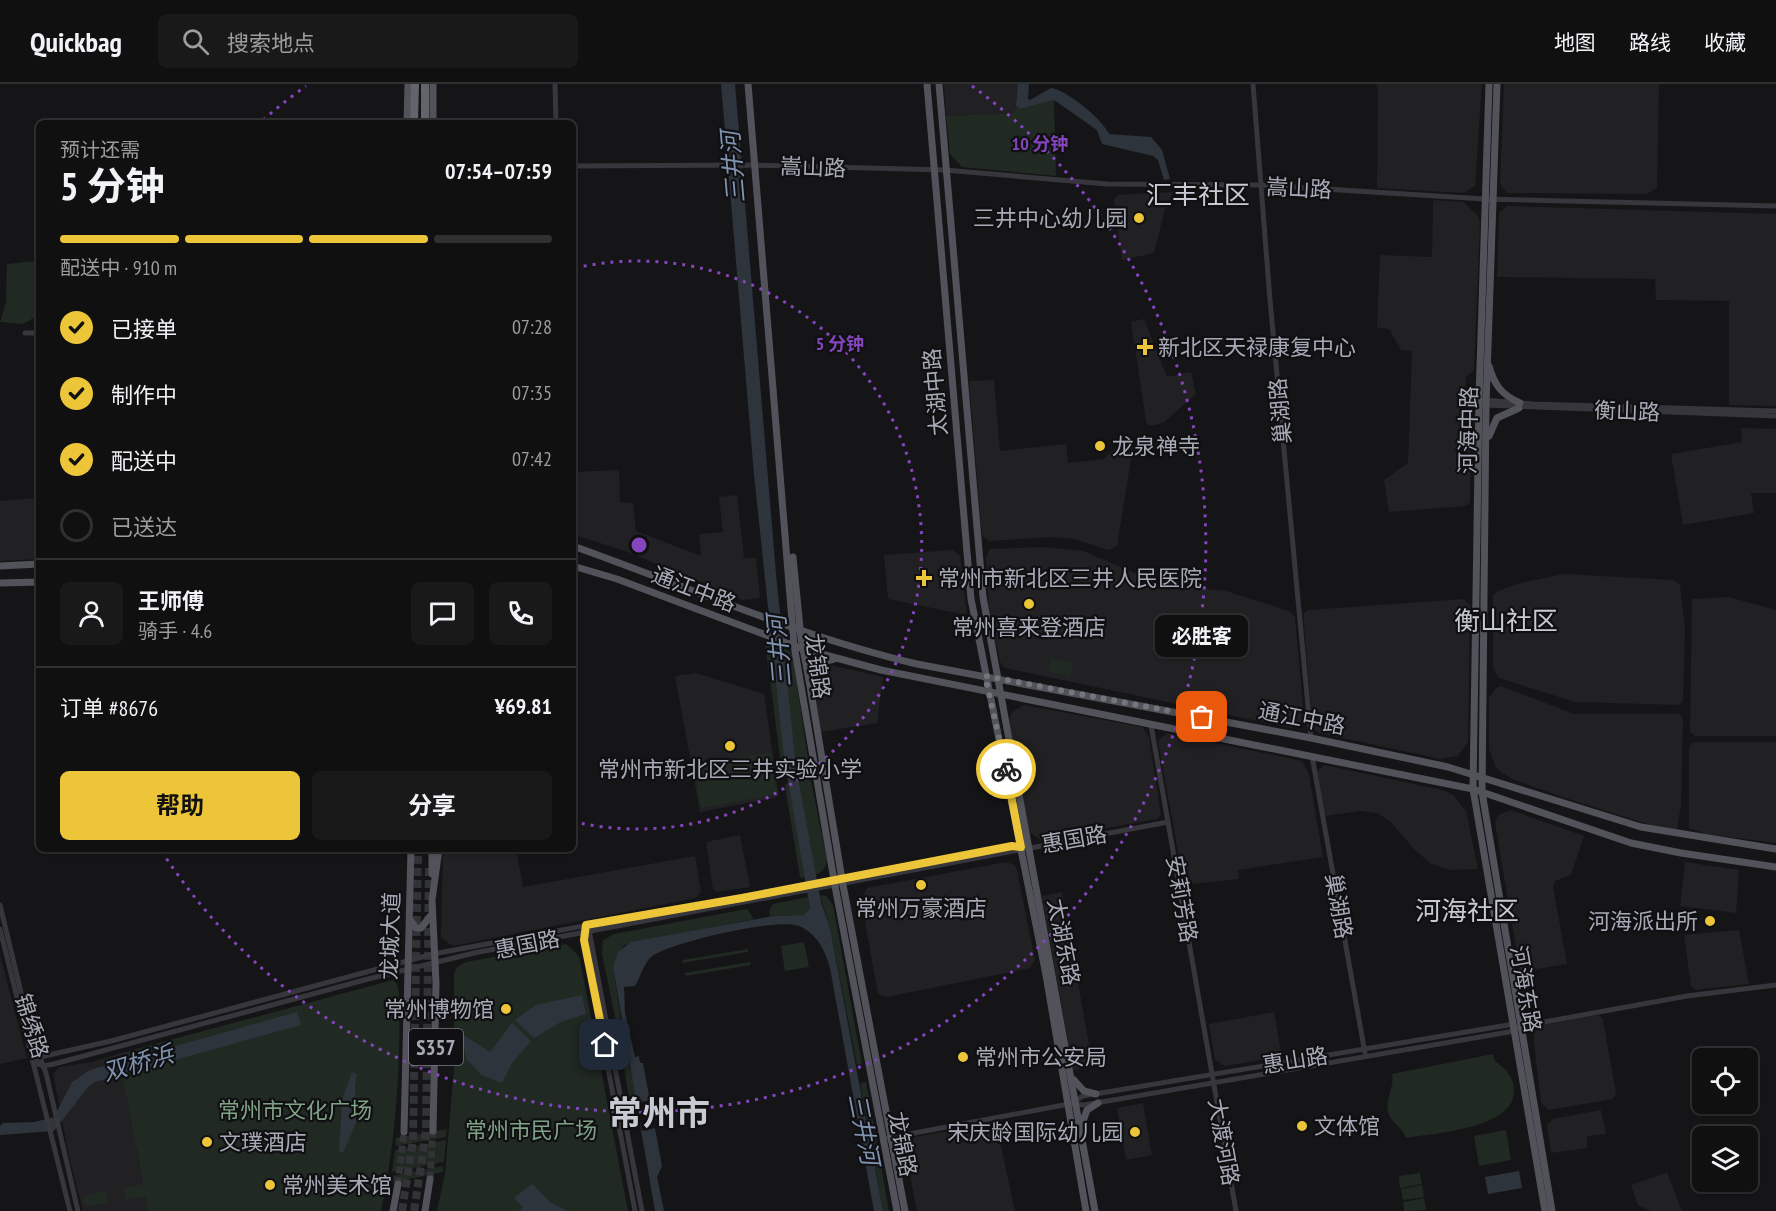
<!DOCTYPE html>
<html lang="zh">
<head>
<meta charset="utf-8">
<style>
  body { margin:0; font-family:"PT Sans Narrow","Noto Sans SC",sans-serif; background:#19191a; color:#f1f3f6; height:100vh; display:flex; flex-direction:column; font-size:22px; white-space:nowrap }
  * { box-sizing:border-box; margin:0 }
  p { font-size:20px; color:#9c9d9f }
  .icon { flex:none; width:33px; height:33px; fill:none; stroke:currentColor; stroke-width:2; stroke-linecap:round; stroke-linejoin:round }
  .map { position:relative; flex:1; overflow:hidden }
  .drawer { position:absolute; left:36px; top:36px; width:540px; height:732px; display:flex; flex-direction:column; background:#101011; border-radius:9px; box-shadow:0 2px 4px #0004,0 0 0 2px #303031 }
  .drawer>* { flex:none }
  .tools { position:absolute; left:1692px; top:964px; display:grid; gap:12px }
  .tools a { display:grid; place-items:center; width:66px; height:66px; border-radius:9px; background:#101011; box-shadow:0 2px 4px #0004,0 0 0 2px #303031; font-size:30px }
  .pin { position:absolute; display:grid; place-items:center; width:51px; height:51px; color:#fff; margin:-26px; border-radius:12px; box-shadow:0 3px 9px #0006 }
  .courier { position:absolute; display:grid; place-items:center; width:60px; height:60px; margin:-30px; border:4px solid #ecc538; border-radius:50%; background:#fff; color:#222; box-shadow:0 2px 8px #0007 }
  .bubble { position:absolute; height:42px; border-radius:9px; background:#101011; box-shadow:0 2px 4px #0004,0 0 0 2px #303031; font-size:20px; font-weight:700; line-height:42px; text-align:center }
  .headline em { font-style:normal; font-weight:700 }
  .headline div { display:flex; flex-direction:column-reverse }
  .headline { display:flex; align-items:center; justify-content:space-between; height:102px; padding:0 24px }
  h1 { font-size:39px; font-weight:700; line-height:45px }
  .bar { display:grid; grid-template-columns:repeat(4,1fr); gap:9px 6px; align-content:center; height:72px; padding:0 24px }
  .bar i { height:8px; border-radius:4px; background:#303031 }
  .bar .selected { background:#ecc538 }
  .bar p { grid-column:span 4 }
  .line { display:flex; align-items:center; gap:15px; padding:0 24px; border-top:2px solid #303031 }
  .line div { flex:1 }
  .round { display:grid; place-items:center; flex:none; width:63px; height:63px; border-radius:9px; background:#19191a }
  ol { padding:0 24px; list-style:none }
  li { display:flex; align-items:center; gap:18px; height:66px }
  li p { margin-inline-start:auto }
  li .icon { padding:6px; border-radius:50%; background:#ecc538; color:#111; stroke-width:4 }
  li:last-child { color:#9c9d9f }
  li i { width:33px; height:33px; border:3px solid #303031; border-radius:50% }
  .cta { display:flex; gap:12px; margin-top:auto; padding:12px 24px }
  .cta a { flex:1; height:69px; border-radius:9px; background:#ecc538; color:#111; font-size:24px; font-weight:700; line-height:69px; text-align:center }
  .cta a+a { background:#19191a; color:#f1f3f6 }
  header { display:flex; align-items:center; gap:36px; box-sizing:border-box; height:84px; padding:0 30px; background:#101011; border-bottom:2px solid #303031 }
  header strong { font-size:28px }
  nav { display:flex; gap:33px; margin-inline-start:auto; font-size:21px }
  .search { width:420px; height:54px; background:#19191a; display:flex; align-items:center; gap:15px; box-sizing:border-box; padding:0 21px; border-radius:9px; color:#9c9d9f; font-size:22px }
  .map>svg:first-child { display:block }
  .built { fill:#212124 }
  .green { fill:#212923 }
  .water { fill:#2d343c }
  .pier { fill:#151517 }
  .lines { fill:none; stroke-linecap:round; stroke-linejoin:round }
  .major-tunnel { stroke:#323337; stroke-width:7; stroke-dasharray:7 3.5; stroke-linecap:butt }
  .highway-tunnel { stroke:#323337; stroke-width:8; stroke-dasharray:8 4; stroke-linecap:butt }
  .minor { stroke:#36363c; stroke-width:5 }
  .major { stroke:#52535a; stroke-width:7 }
  .highway { stroke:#62646c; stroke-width:8 }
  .done { stroke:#74767e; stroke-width:6; stroke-dasharray:0 10.8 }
  .route { stroke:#ecc538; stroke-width:8 }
  .ring { fill:none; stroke:#8445bd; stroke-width:3; stroke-dasharray:3 6 }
  .poi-dot { fill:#ecc538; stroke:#101012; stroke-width:2 }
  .labels { text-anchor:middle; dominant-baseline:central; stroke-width:4.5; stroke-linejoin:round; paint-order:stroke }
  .shield { fill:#101012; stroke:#7a7c85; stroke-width:1.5 }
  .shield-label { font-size:21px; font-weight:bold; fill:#a7aab6 }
  .street-label { font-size:22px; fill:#a7aab6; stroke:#101012 }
  .poi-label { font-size:22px; fill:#a7aab6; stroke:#101012; text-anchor:start }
  .park-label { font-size:22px; fill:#7fa185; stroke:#101012 }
  .water-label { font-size:24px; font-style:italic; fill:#7f93b0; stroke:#101012 }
  .quarter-label { font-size:26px; fill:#c8cad3; stroke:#101012 }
  .town-label { font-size:34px; font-weight:bold; fill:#c8cad3; stroke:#101012 }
  .centre { fill:#8445bd; stroke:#101012; stroke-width:3 }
  .ring-label { font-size:18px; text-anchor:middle; font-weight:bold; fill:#8445bd; stroke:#101012; stroke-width:4.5; stroke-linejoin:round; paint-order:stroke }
</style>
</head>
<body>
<header>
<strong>Quickbag</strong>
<div class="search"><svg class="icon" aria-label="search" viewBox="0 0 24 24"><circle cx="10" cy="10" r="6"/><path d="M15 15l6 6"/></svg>搜索地点</div>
<nav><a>地图</a><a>路线</a><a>收藏</a></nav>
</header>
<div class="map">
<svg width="1776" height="1127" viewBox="0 0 1776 1127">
  <rect width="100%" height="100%" fill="#151517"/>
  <!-- built -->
  <g class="built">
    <polygon points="944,0 1018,0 1015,29 946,32"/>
    <polygon points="1376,0 1482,0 1475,102 1464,109 1377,104 1378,5"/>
    <polygon points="1504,0 1659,0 1657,104 1647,110 1507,109 1500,100"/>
    <polygon points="1173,108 1165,125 1154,169 1122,176 1114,116 1118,111"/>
    <polygon points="1433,116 1463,118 1477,131 1480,138 1474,286 1466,293 1463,338 1471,345 1470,418 1466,422 1389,428 1384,396 1408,379 1412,267 1401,266 1389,245 1377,244 1380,171 1432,173"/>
    <polygon points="1507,122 1776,130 1776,322 1729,321 1729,217 1656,216 1655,195 1497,193 1499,129"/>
    <polygon points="1144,235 1167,293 1191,288 1196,310 1164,338 1156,341 1148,341 1146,337 1131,238"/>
    <polygon points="994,296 1000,367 1066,360 1068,379 1104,375 1115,364 1133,363 1117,462 1108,466 1075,455 1052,453 989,457 982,452 969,297"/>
    <polygon points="1741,344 1776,345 1776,409 1751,409 1754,429 1683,441 1671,370 1742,358"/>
    <polygon points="619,386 620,418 633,419 636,447 701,472 699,450 723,448 719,413 737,411 744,474 756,474 760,514 742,516 628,468 575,451 573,388"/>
    <polygon points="39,414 39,475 0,477 0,417"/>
    <polygon points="1043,463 1083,467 1163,501 1226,507 1289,527 1295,533 1304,633 1302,639 1291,644 1005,584 1000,578 989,526 986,473 990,465"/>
    <polygon points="953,466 960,472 967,531 888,515 884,471"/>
    <polygon points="1564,490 1673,496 1680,501 1685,545 1683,617 1680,621 1575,618 1499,594 1493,585 1493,512 1498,507 1520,499"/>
    <polygon points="1729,513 1776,526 1776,652 1695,652 1690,648 1692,515"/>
    <polygon points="1463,515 1470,521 1468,658 1458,672 1441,675 1319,649 1313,644 1303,530 1308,526"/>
    <polygon points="830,581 883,593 877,639 821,648 812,597 814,587 821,582"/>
    <polygon points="696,589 764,610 779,713 700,728 675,592"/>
    <polygon points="1501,602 1574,630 1680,630 1683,635 1681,721 1677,746 1667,746 1562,713 1512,695 1501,688 1495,682 1489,665 1489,614 1496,604"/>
    <polygon points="1024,621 1142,643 1149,653 1161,731 1157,735 1041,756 1029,748 1009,636 1012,628"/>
    <polygon points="1167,649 1302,677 1309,690 1323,773 1238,786 1239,795 1184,801 1158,657"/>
    <polygon points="1694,658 1776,658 1776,759 1706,750 1689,744 1689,662"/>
    <polygon points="1324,681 1442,706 1453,711 1466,727 1478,785 1450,786 1430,779 1415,766 1390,737 1377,729 1360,727 1324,732 1317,687"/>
    <polygon points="1511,726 1584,752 1571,791 1555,797 1553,803 1567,880 1520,888 1495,739 1498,731"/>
    <polygon points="740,751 750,803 716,808 713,805 706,758"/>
    <polygon points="443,765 516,765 523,803 695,772 701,807 696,814 453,862 441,854"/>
    <polygon points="1006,778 1015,781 1017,786 1035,876 1030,884 887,913 878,910 861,816 867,804"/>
    <polygon points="1685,778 1739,786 1736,829 1680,822"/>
    <polygon points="1062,808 1093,983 1073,986 1042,812"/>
    <polygon points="1739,846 1749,900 1695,906 1691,902 1684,851"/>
    <polygon points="0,871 27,974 0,980"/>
    <polygon points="1274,928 1282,973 1225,982 1215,976 1209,940"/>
    <polygon points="1598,931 1603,935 1616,1010 1613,1015 1549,1026 1541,1019 1533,949 1543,941"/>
    <polygon points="118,970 148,1127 83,1127 70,1077 53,990 59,983 92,978"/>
    <polygon points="1143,1019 1152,1071 1126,1076 1117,1024"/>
    <polygon points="1601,1026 1606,1050 1587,1052 1587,1064 1551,1069 1547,1041 1553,1035"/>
    <polygon points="996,1039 1015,1127 917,1127 905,1065 915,1053"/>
    <polygon points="1667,1088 1682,1127 1651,1127 1638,1121 1631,1101"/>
  </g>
  <!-- green -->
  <g class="green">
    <polygon points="1054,16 1056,92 962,83 950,70 946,32 1014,29 1016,21 1020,25"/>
    <polygon points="36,177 39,184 37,232 23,240 0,238 6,219 7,180"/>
    <polygon points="767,556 790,567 793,573 809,682 807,686 784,690 782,688 765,558"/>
    <polygon points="1051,574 1073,579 1070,592 1048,587"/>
    <polygon points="770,668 777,710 701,724 693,682"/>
    <path d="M 808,695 L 811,697 L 827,776 C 825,790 815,792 802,794 L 800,793 L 785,702 L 787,699 Z"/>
    <polygon points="820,811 826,812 833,821 862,980 857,981 830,844"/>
    <polygon points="808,813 810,825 803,831 770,832 769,826 773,820"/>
    <polygon points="747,825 754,835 624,861 613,883 623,950 618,948 602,870 603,856 614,850"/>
    <polygon points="804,858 809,883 785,887 781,862"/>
    <polygon points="566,860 576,869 580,876 628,1127 437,1127 445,1089 454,985 454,890 457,883 466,878"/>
    <polygon points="748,865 748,868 682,879 683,876"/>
    <polygon points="750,878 751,881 685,892 685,889"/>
    <path d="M 393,896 L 397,900 L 399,909 C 401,982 396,1056 381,1127 L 148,1127 L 145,1112 L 126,1116 L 123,1104 L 143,1100 L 118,970 Z"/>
    <polygon points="626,966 637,1018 630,1021 622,971"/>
    <path d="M 1493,970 L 1495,977 C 1506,985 1514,993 1514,1007 C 1514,1045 1434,1049 1406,1054 C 1403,1043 1391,1040 1388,1028 C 1385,1014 1395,1003 1392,990 Z"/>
    <polygon points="866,998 889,1127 883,1127 860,999"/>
    <polygon points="447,1045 446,1053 395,1062 396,1054"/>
    <polygon points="1506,1046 1511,1076 1479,1082 1474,1052"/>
    <polygon points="446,1056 444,1078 392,1088 395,1066"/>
    <polygon points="443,1082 443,1088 390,1099 392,1092"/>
    <polygon points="1420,1089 1422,1100 1400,1104 1399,1092"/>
    <polygon points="1422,1101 1424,1113 1403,1116 1401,1105"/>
    <polygon points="106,1107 108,1119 85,1123 82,1112"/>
    <polygon points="1424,1114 1426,1126 1404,1127 1403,1118"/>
  </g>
  <!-- water -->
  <g class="water">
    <path d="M 721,0 L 735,0 L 776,490 L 796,683 L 821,818 L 830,844 L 883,1127 L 874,1127 L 830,884 C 825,866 817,850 799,842 C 779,833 668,859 651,873 C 644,879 640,894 635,902 L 624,903 L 625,929 L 635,973 L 639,972 L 640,979 L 643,979 L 662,1082 L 657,1093 L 664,1127 L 655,1127 L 613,883 L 618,868 L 631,858 L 773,832 L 803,831 L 810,825 L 784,673 L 775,589 L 754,391 Z"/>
    <path d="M 1018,0 L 1029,0 L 1028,15 L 1030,16 L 1051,4 C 1067,6 1103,36 1109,50 L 1151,53 L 1162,66 L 1170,95 L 1164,96 L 1158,76 L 1153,72 L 1102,60 L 1097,46 L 1054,16 L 1020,25 L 1016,21 Z"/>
    <polygon points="582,911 586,930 561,938 534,954 515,936 536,921"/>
    <polygon points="297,928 301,941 95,998 88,1003 54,1047 0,1051 0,1042 3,1039 35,1038 54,1033 72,998 90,986"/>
    <polygon points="512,939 531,957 512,979 502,999 482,991 466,975 462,950 490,968"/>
    <polygon points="352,988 357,990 355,1002 357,1036 343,1069 339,1068 342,1016"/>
    <polygon points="1519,1087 1522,1104 1488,1110 1485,1093"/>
    <polygon points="532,1100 550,1118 567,1127 519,1127 523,1123 514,1114"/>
  </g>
  <!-- pier -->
  <polygon class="pier" points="651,1016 656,1044 642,1047 636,1019"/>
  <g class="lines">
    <!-- major-tunnel -->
    <g class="major-tunnel">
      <polyline points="430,1095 433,1047"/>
      <polyline points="398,1100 404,1048"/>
    </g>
    <!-- highway-tunnel -->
    <g class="highway-tunnel">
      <polyline points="402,1127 413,1056 418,765"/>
      <polyline points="414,1127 426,1048 429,780"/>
    </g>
    <!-- minor -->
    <g class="minor">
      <polyline points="555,0 556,39"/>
      <polyline points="1253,0 1270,216 1311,654"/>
      <polyline points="573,82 749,81 945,86 1107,100 1260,101 1485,115 1776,122"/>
      <polyline points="25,249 39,249"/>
      <polyline points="1484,316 1533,320 1776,327"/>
      <polyline points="1484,321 1776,332"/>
      <polyline points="1151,641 1236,1127"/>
      <polyline points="1312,672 1365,969"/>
      <polyline points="0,821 32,954 46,989 78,1127"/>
      <polyline points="0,845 70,1127"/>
      <polyline points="585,845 584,857 635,1127"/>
      <polyline points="589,846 642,1127"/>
      <polyline points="33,978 43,982 54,980 368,895 474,869 1168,738"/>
      <polyline points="33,978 40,973 111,957 433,870 1012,762 1023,763"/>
      <polyline points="1073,1018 1083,1012 1514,940"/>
      <polyline points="888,1054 1069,1020 1084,1021 1509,948 1522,942 1687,912 1776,901"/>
    </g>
    <!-- major -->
    <g class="major">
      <polyline points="433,0 433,39"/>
      <polyline points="748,0 794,561 835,802 897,1127"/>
      <polyline points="927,0 971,515 1046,891 1086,1127"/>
      <polyline points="939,0 983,513 1095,1127"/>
      <polyline points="1489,0 1479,315 1473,705 1545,1127"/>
      <polyline points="1497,0 1486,321 1482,708 1552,1127"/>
      <polyline points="407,39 408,0"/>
      <path d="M 1489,282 C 1494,301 1502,311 1520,319"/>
      <polyline points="1489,352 1497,334 1519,324"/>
      <path d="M 573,462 C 688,503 798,552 917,580 L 1311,654 L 1448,683 L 1641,743 L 1776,765"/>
      <polyline points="793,473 801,554 809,596"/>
      <polyline points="0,482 39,480"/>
      <polyline points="573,482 617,495 803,565 881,586 1473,705 1631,759 1681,769 1776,783"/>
      <polyline points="0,499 39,498"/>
      <polyline points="834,575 815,580 809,596 843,801 905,1127"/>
      <polyline points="432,790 432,765"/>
      <polyline points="411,837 416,844 421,844 432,830"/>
      <polyline points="1074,996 1084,1007 1096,1010"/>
      <polyline points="1082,1040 1087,1026 1098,1019"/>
      <polyline points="433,1047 436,899 432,816 439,765"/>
      <polyline points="404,1048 411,765"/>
      <polyline points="393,1127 398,1100"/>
      <polyline points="425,1127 430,1095"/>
    </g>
    <!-- highway -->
    <g class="highway">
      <polyline points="414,39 415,0"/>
      <polyline points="425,39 425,0"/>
    </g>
  </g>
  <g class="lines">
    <!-- done -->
    <polyline class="done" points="1006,685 985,592 1202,633"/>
    <!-- route -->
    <polyline class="route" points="605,961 584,856 586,841 742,814 1012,762 1021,763 1006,685"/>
  </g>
  <!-- distance rings -->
  <g class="ring">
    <path d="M575 184A284 284 0 1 1 575 738"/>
    <path d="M263 36A567 567 0 0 1 306 2M972 2A567 567 0 1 1 161 766"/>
  </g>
  <!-- markers -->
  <g class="poi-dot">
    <circle cx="1139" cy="134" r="6"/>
    <path d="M1142 254h6v6h6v6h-6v6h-6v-6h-6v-6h6z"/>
    <circle cx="1100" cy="362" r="6"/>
    <path d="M921 485h6v6h6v6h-6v6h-6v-6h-6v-6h6z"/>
    <circle cx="1029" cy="520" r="6"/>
    <circle cx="730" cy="662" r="6"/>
    <circle cx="921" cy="801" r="6"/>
    <circle cx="1710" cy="837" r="6"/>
    <circle cx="506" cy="925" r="6"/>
    <circle cx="963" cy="973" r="6"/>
    <circle cx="1302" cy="1042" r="6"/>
    <circle cx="1135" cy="1048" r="6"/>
    <circle cx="207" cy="1058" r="6"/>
    <circle cx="270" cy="1101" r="6"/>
  </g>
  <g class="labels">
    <!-- shield labels -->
    <rect class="shield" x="409" y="945" width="54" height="36" rx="4.5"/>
    <g class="shield-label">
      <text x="436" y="963">S357</text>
    </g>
    <!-- street labels -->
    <g class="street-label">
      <text transform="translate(813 83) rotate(2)">嵩山路</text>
      <text transform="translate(1299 104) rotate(3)">嵩山路</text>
      <text transform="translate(935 308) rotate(-95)">太湖中路</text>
      <text transform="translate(1280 327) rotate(-95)">巢湖路</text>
      <text transform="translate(1627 327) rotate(2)">衡山路</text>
      <text transform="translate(1468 346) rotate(-89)">河海中路</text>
      <text transform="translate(694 505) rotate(21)">通江中路</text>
      <text transform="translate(818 582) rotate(82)">龙锦路</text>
      <text transform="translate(1302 634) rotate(11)">通江中路</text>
      <text transform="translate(1074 755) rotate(-10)">惠国路</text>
      <text transform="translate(1182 815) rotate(80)">安莉芳路</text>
      <text transform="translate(1339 822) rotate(80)">巢湖路</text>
      <text transform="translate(390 852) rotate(-88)">龙城大道</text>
      <text transform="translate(1064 858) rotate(79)">太湖东路</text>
      <text transform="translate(527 860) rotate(-11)">惠国路</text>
      <text transform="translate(1526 905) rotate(80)">河海东路</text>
      <text transform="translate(32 942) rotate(73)">锦绣路</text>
      <text transform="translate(1295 976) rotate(-9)">惠山路</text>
      <text transform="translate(1224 1058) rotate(80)">大渡河路</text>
      <text transform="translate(903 1060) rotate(79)">龙锦路</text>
    </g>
    <!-- poi labels -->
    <g class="poi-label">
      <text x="1127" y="134" text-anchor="end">三井中心幼儿园</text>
      <text x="1158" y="263">新北区天禄康复中心</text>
      <text x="1112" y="362">龙泉禅寺</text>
      <text x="938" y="494">常州市新北区三井人民医院</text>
      <text x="1029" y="543" text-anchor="middle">常州喜来登酒店</text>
      <text x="730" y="685" text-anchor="middle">常州市新北区三井实验小学</text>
      <text x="921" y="824" text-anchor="middle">常州万豪酒店</text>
      <text x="1698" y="837" text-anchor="end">河海派出所</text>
      <text x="494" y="925" text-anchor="end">常州博物馆</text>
      <text x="975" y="973">常州市公安局</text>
      <text x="1314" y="1042">文体馆</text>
      <text x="1123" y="1048" text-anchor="end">宋庆龄国际幼儿园</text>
      <text x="219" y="1058">文璞酒店</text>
      <text x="282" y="1101">常州美术馆</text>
    </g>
    <!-- park labels -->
    <g class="park-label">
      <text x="295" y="1026">常州市文化广场</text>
      <text x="531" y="1046">常州市民广场</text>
    </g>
    <!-- water labels -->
    <g class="water-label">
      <text transform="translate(733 83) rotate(-95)">三井河</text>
      <text transform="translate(779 567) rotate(-95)">三井河</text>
      <text transform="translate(138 979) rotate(-16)">双桥浜</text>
      <text transform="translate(864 1045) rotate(79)">三井河</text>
    </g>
    <!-- quarter labels -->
    <g class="quarter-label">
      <text x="1198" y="110">汇丰社区</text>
      <text x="1506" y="536">衡山社区</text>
      <text x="1467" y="826">河海社区</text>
    </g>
    <!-- town labels -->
    <g class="town-label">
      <text x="659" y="1028">常州市</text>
    </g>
  </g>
  <circle cx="639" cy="461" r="9" class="centre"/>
  <g class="ring-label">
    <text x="1040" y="66">10 分钟</text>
    <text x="840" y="266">5 分钟</text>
  </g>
</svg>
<div class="tools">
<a><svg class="icon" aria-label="locate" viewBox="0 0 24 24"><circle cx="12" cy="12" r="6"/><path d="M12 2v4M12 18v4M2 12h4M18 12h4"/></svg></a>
<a><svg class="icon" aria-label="layers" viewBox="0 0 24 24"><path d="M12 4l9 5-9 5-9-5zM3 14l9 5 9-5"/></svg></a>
</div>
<div class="pin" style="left:1202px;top:633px;background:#ea580c"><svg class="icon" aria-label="bag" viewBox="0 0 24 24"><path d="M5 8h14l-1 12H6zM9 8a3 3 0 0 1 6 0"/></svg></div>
<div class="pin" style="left:605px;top:961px;background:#1f2937"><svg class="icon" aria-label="home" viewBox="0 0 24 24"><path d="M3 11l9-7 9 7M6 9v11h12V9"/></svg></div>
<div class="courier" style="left:1006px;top:685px"><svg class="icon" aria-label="bike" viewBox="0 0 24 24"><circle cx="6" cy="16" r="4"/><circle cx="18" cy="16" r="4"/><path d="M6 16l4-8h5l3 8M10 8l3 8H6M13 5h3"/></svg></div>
<div class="bubble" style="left:1155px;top:531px;width:93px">必胜客</div>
<section class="drawer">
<div class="headline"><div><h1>5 分钟</h1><p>预计还需</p></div><em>07:54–07:59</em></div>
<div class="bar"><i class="selected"></i><i class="selected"></i><i class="selected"></i><i></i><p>配送中 · 910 m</p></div>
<ol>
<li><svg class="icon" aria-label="check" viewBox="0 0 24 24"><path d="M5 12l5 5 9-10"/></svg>已接单<p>07:28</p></li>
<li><svg class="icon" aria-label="check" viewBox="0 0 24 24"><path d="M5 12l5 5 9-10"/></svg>制作中<p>07:35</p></li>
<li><svg class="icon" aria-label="check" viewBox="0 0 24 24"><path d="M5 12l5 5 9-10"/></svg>配送中<p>07:42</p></li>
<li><i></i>已送达</li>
</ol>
<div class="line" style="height:108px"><a class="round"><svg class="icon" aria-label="person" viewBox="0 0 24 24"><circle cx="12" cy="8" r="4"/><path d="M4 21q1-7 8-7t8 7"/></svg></a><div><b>王师傅</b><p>骑手 · 4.6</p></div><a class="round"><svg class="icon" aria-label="chat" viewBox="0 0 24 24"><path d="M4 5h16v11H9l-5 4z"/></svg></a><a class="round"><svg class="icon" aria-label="phone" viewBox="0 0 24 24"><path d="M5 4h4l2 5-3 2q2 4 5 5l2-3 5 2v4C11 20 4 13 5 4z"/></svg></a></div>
<div class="line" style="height:78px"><div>订单 #8676</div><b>¥69.81</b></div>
<div class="cta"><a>帮助</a><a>分享</a></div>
</section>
</div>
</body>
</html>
